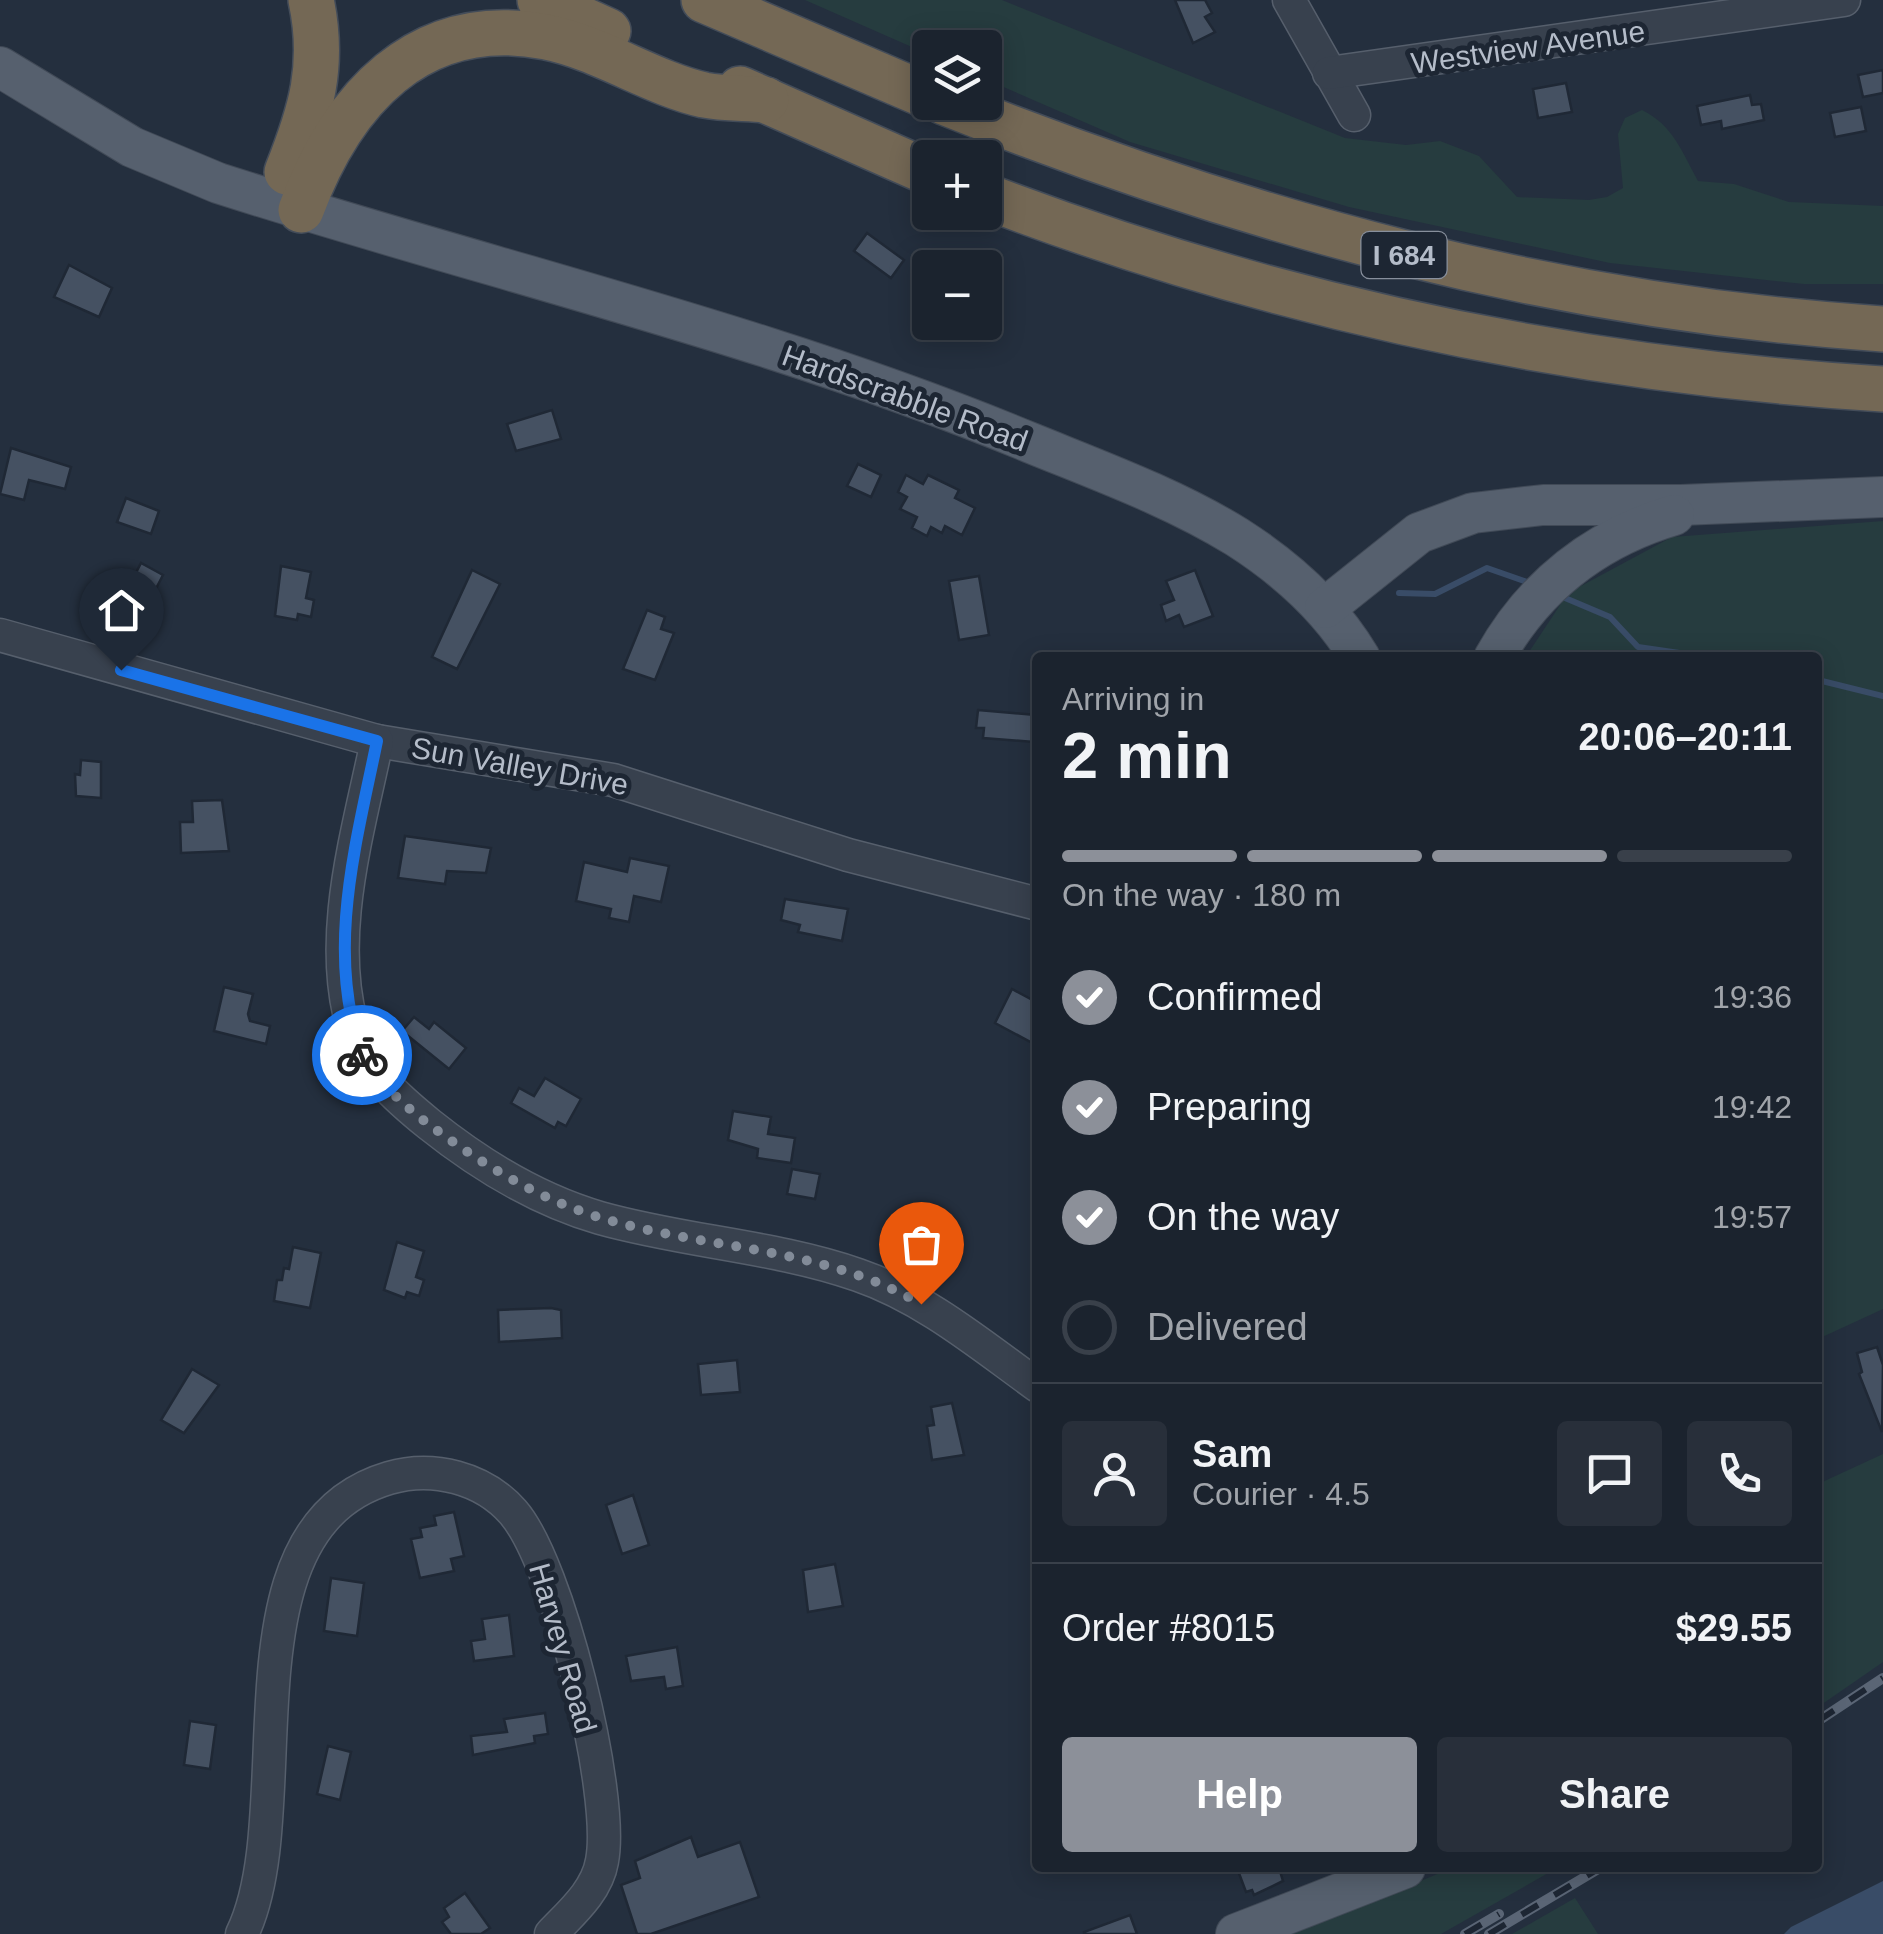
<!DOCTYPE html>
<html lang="en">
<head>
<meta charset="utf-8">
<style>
  body { margin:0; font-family:Arial,sans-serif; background:#282f3a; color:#f1f3f6; height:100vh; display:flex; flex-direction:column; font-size:38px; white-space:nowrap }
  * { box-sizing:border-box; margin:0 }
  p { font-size:32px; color:#a0a4aa }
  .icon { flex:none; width:55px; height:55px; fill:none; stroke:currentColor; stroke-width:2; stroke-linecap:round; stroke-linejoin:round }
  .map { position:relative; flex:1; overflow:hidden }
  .side { position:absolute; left:1032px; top:652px; width:790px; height:1220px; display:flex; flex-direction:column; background:#1b232e; border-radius:10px; box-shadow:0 5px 25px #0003,0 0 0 2px #39404a }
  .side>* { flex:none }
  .fabs { position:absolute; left:912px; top:30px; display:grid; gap:20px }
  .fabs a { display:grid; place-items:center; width:90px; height:90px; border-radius:10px; background:#1b232e; box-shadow:0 5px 25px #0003,0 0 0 2px #39404a; font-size:50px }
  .pin { position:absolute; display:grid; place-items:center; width:85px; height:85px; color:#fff; margin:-102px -42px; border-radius:50% 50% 50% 0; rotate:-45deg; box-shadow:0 0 10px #0007 }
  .pin .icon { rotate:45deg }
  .courier { position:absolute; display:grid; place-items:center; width:100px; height:100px; margin:-50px; border:8px solid #1a73e8; border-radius:50%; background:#fff; color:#222; box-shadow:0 2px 12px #0007 }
  .summary em { font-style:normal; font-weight:700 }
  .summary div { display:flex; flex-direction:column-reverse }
  .summary { display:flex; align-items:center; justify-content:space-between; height:170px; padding:0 30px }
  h1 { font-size:65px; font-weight:700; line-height:75px }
  .bar { display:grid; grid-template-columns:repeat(4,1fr); gap:15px 10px; align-content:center; height:120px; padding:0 30px }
  .bar i { height:12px; border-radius:8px; background:#39404a }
  .bar .selected { background:#8c9099 }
  .bar p { grid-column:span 4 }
  .line { display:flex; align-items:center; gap:25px; padding:0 30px; border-top:2px solid #39404a }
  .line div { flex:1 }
  .round { display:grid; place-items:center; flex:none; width:105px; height:105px; border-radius:10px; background:#282f3a }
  ol { padding:0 30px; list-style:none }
  li { display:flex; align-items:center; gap:30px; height:110px }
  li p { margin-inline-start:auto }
  li .icon { padding:10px; border-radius:50%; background:#8c9099; color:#fff; stroke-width:4 }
  li:last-child { color:#a0a4aa }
  li i { width:55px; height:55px; border:5px solid #39404a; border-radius:50% }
  .action { display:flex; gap:20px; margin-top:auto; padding:20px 30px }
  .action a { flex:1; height:115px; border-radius:10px; background:#8c9099; color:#fff; font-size:40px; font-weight:700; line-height:115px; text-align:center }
  .action a+a { background:#282f3a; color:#f1f3f6 }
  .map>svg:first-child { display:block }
  .green { fill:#263c3f }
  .water { fill:#394c67 }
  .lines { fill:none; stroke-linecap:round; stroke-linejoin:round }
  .stream { stroke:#394c67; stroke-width:6 }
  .building { fill:#455162; stroke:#1f2835; stroke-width:2.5 }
  .minor-casing { stroke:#565f6c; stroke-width:35 }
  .major-casing { stroke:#414a57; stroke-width:42 }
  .highway-casing { stroke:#434c59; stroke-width:48 }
  .minor { stroke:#38414e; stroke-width:32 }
  .major { stroke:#56606e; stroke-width:40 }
  .highway { stroke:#746855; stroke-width:45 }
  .rail-casing { stroke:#5a6575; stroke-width:10 }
  .rail { stroke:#1d2633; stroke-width:6; stroke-dasharray:19; stroke-linecap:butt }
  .done { stroke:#828b98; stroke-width:10; stroke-dasharray:0 18 }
  .route { stroke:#1a73e8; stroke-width:12 }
  .labels { text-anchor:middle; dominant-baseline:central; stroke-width:10; stroke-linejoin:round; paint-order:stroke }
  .shield { fill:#1d2633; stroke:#878f9c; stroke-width:2.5 }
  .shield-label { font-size:28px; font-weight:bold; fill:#b4bcc9 }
  .street-label { font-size:30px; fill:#b4bcc9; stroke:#1d2633 }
</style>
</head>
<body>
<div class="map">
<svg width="1883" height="1934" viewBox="0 0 1883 1934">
  <rect width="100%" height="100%" fill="#242f3e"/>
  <!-- green -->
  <g class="green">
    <path d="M 805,0 L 1002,0 L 1345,138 L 1406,145 L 1440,141 L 1479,156 L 1517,197 L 1589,200 L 1607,197 L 1623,188 L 1618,134 L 1625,118 L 1642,110 C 1673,125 1682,152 1698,181 L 1734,184 L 1789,202 L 1883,206 L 1883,284 L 1804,284 L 1610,263 L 1349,207 L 1130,142 L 985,79 L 985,48 L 930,48 L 930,55 Z"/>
    <polygon points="1883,521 1883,1309 1818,1339 1818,658 1525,658 1568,593 1672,537"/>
    <polygon points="1883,1454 1883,1662 1818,1707 1818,1484"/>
    <polygon points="1452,1868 1557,1868 1441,1934 1292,1934"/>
    <polygon points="1575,1898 1598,1934 1512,1934"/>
  </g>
  <!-- water -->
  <polygon class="water" points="1883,1881 1883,1934 1784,1934 1791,1927"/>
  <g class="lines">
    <!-- stream -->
    <g class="stream">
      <polyline points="1399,593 1435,594 1487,568 1533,584"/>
      <polyline points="1558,595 1610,617 1638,647 1714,658"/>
      <polyline points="1818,680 1883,696"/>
    </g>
  </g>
  <!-- building -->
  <g class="building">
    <polygon points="1175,0 1205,0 1212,13 1205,17 1215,32 1193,43"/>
    <polygon points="1883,70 1883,93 1863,97 1858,75"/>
    <polygon points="1566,83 1572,112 1538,118 1533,89"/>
    <polygon points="1750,95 1752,105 1761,104 1764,120 1722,129 1721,121 1701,125 1697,106"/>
    <polygon points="1861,107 1866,131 1835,137 1830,113"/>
    <polygon points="867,233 904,260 891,278 854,251"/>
    <polygon points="69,265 112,288 99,317 54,297"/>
    <polygon points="552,410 561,439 516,451 507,424"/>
    <polygon points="11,448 71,467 65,489 29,480 24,500 0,494"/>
    <polygon points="858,464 881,475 871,497 847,486"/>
    <polygon points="906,475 923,484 928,475 959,490 955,498 975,508 962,535 945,526 942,533 931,527 927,536 912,528 917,517 900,509 907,497 898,492"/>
    <polygon points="126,498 159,511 151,534 117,522"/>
    <polygon points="141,563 163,575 146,608 124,596"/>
    <polygon points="281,566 311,572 306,598 314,600 311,617 298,614 297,620 275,616"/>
    <polygon points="472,570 500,584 457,669 432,657"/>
    <polygon points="1195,570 1213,616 1184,627 1179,615 1166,621 1161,605 1174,600 1166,581"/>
    <polygon points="979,576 989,635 959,640 949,581"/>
    <polygon points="647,610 665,617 661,629 674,633 655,680 623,669"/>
    <polygon points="978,710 1036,715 1034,742 983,738 984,728 976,728"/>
    <polygon points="81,760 101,762 101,798 76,796 75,774 80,775"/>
    <polygon points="222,800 229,851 181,853 180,822 193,822 192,801"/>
    <polygon points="405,836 491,848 486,873 447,871 445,884 398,878"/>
    <polygon points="630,858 669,866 661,902 634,896 629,922 609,918 611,909 576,901 584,862 627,872"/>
    <polygon points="785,899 848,909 842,941 798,932 800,925 781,920"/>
    <polygon points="224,987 253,994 248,1014 250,1021 270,1026 266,1044 214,1031"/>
    <polygon points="1012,989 1038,1003 1038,1046 995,1023"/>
    <polygon points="414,1017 429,1029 434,1022 466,1048 449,1069 402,1031"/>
    <polygon points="545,1078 581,1099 566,1126 558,1122 555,1128 511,1103 519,1088 534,1096"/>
    <polygon points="733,1111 771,1117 768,1134 795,1138 791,1163 757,1158 758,1149 728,1140"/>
    <polygon points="792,1169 820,1174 815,1199 787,1194"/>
    <polygon points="397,1242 424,1251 416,1277 424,1280 419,1296 407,1292 405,1298 384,1290"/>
    <polygon points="293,1247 321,1253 310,1308 274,1301 277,1280 282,1280 284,1268 289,1269"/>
    <polygon points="551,1308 561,1310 562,1338 499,1342 498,1310"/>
    <polygon points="1877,1347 1883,1365 1882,1432 1859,1374 1862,1372 1857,1353"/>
    <polygon points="737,1360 740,1392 701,1395 698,1364"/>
    <polygon points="192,1369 219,1385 184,1433 161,1420"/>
    <polygon points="952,1403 964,1455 932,1460 927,1426 934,1425 931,1407"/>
    <polygon points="633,1495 649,1545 622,1554 606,1505"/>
    <polygon points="454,1512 464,1556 451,1559 454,1571 420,1578 411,1539 422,1537 420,1528 436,1525 434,1516"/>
    <polygon points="835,1564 843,1606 808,1612 803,1570"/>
    <polygon points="331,1578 364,1583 357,1636 324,1631"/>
    <polygon points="509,1615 514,1656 474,1661 471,1641 485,1639 482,1619"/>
    <polygon points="677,1647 683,1686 666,1689 664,1677 631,1681 626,1656"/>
    <polygon points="545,1713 548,1734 534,1736 535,1743 473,1755 471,1736 507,1732 504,1719"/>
    <polygon points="190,1721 216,1725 210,1769 184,1765"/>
    <polygon points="328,1746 351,1752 340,1800 317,1794"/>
    <polygon points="691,1837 698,1857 740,1842 759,1897 651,1934 637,1934 621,1885 640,1878 635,1861"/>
    <polygon points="1237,1868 1279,1868 1283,1881 1254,1895 1252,1890 1246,1892"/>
    <polygon points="465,1893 490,1928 481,1934 451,1934 442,1922 449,1917 444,1908"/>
    <polygon points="1130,1915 1137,1934 1084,1934 1084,1932"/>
  </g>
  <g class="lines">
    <defs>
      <g id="minor">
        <polyline points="1289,0 1354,115"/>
        <polyline points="1329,73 1844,0"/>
        <polyline points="0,635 377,741 613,780 848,855 1038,904"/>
        <path d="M 377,741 C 358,833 325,939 354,1032 C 367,1072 397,1098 429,1124 C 479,1164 538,1200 600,1218 C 685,1242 775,1246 858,1275 C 925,1298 981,1345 1038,1386"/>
        <path d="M 242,1934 C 303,1809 216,1529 389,1478 C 433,1465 483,1478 513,1512 C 558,1563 615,1794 602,1861 C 597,1891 571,1913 551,1934"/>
      </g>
      <g id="major">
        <path d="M 0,67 L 132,147 L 218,183 C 489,270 769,334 1031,443 C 1100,471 1174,498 1237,537 C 1287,569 1330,607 1360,658"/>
        <polyline points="1325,608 1419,533 1473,513 1543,505 1681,505 1883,497"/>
        <path d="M 1494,658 C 1534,586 1596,538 1674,515"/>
        <polyline points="1236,1934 1405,1868"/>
      </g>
      <g id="highway">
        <polyline points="540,0 608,31"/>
        <polyline points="704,0 930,97"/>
        <polyline points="740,89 930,173"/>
        <path d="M 944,102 C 1247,223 1557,308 1883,329"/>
        <path d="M 287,172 C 311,112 325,65 311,0"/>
        <path d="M 985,196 C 1275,307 1573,370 1883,389"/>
        <path d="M 301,210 C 341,101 418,12 546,37 C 601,48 651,83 704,95 C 724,99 746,98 766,100"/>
      </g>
    </defs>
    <!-- minor casing -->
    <use href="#minor" class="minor-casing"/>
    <!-- major casing -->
    <use href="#major" class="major-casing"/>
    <!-- highway casing -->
    <use href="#highway" class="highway-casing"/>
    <!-- minor -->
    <use href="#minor" class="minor"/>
    <!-- major -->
    <use href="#major" class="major"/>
    <!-- highway -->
    <use href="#highway" class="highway"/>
    <defs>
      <g id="rail">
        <polyline points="1818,1721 1883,1678"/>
        <polyline points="1465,1934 1499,1914"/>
        <polyline points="1489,1934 1600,1868"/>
      </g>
    </defs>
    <!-- rail casing -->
    <use href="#rail" class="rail-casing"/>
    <!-- rail -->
    <use href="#rail" class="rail"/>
  </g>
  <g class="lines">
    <!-- done -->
    <path class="done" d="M 362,1055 C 384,1090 416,1116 449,1139 C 495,1172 544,1200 598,1217 C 705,1250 822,1246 921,1304"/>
    <!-- route -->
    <path class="route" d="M 121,670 L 377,741 C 356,844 325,952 362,1055"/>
  </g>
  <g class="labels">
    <!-- shield labels -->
    <rect class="shield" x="1361.5" y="232" width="85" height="46" rx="8"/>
    <g class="shield-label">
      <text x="1404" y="255">I 684</text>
    </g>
    <!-- street labels -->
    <g class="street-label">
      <text transform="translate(1528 47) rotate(-8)">Westview Avenue</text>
      <text transform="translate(905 398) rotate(20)">Hardscrabble Road</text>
      <text transform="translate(520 766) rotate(10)">Sun Valley Drive</text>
      <text transform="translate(563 1648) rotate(74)">Harvey Road</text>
    </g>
  </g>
</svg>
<div class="fabs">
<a><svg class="icon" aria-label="layers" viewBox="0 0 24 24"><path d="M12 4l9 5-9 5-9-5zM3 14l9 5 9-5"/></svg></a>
<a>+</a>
<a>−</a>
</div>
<div class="pin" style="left:921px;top:1304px;background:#ea580c"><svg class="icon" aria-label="bag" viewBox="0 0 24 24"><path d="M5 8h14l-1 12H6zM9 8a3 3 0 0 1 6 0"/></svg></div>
<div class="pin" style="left:121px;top:670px;background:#1f2937"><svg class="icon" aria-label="home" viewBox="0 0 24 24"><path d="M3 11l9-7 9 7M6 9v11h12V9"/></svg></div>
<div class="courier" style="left:362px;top:1055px"><svg class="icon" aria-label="bike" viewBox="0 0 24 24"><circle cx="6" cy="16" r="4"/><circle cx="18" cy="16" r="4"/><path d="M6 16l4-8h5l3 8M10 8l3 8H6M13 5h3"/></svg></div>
<section class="side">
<div class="summary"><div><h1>2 min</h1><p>Arriving in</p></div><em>20:06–20:11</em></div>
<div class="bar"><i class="selected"></i><i class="selected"></i><i class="selected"></i><i></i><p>On the way · 180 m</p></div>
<ol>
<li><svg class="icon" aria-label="check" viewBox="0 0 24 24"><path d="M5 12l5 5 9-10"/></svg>Confirmed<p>19:36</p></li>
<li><svg class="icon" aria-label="check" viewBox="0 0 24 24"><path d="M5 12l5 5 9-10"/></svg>Preparing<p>19:42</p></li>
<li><svg class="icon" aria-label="check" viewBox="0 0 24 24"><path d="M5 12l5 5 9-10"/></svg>On the way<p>19:57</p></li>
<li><i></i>Delivered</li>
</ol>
<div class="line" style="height:180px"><a class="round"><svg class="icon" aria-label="person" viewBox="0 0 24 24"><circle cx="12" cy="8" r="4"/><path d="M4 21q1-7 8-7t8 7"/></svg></a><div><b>Sam</b><p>Courier · 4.5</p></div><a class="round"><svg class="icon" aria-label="chat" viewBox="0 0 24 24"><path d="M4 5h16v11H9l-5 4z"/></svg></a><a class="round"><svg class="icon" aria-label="phone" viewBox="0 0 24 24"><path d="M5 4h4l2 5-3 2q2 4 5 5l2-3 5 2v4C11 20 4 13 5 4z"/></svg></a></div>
<div class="line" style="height:130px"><div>Order #8015</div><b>$29.55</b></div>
<div class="action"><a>Help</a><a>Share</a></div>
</section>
</div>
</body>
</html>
